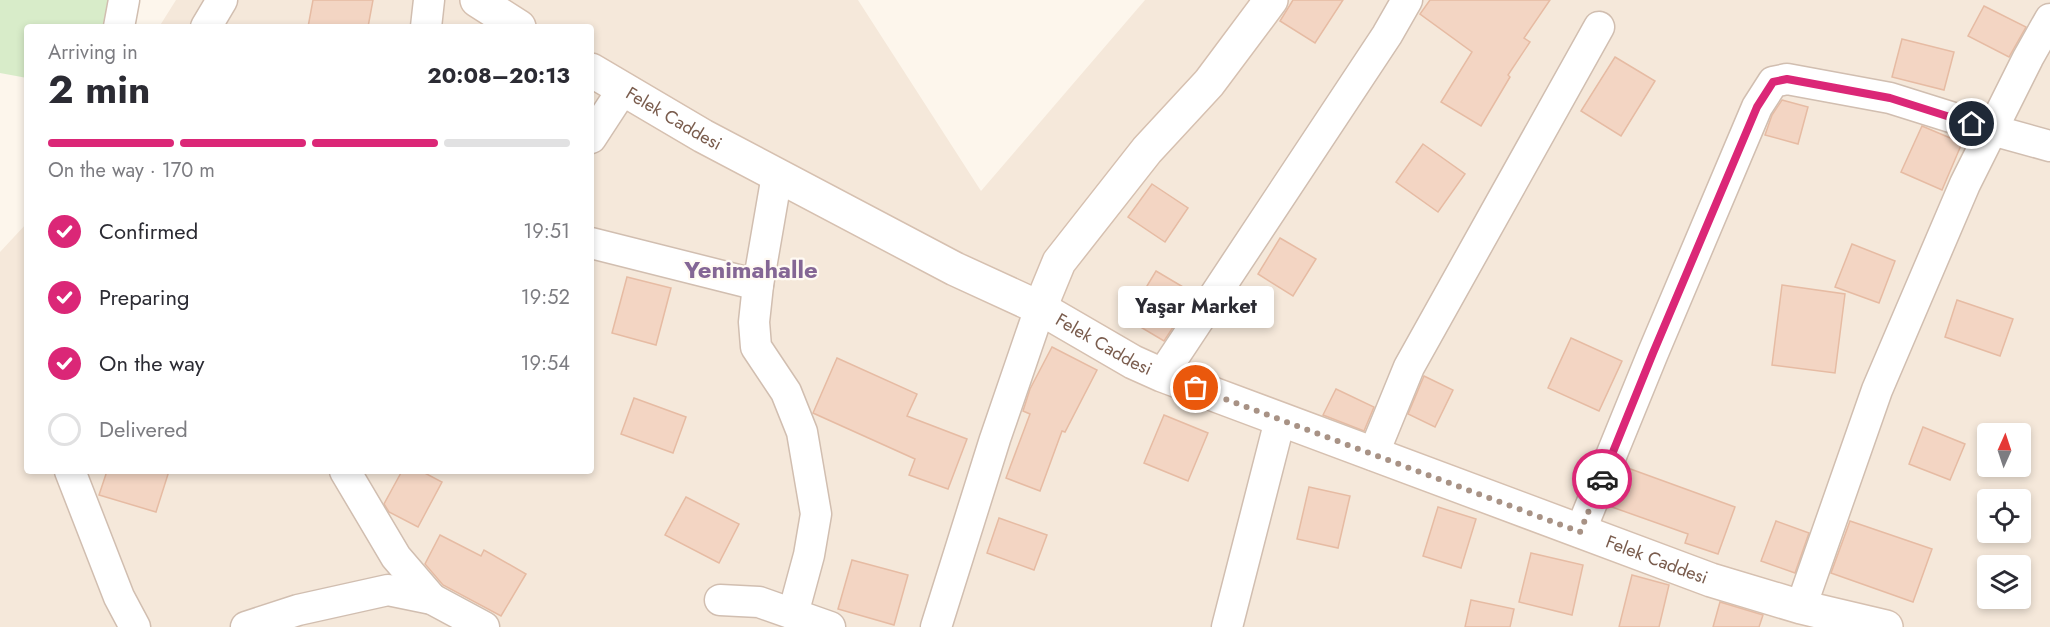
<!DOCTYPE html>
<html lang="en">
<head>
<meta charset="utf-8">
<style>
  body { margin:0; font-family:Jost,sans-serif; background:#f7f7f7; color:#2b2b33; height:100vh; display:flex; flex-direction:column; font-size:22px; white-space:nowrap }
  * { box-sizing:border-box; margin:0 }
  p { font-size:20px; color:#7c7c81 }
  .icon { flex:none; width:33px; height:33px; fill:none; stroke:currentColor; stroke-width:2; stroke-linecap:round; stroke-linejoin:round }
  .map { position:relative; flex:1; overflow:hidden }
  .sheet { position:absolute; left:24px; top:24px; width:570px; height:450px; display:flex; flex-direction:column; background:#fff; border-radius:6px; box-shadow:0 3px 9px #0003 }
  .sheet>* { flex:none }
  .needle { width:39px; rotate:3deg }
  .buttons { position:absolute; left:1977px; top:423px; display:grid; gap:12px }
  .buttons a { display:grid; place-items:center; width:54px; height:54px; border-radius:6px; background:#fff; box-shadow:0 3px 9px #0003; font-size:30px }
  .pin { position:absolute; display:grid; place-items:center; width:51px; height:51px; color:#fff; margin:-26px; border:3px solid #fff; border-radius:50%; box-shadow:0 2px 6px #0007 }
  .courier { position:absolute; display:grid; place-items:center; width:60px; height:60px; margin:-30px; border:4px solid #db2777; border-radius:50%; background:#fff; color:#222; box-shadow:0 2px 8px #0007 }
  .bubble { position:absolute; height:42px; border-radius:6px; background:#fff; box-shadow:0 3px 9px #0003; font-size:20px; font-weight:700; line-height:42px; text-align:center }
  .overview em { font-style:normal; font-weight:700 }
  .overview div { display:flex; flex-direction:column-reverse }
  .overview { display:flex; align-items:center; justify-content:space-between; height:102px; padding:0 24px }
  h1 { font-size:39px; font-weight:700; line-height:45px }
  .bar { display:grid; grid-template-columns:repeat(4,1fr); gap:9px 6px; align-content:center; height:72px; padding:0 24px }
  .bar i { height:8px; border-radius:4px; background:#e1e1e2 }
  .bar .selected { background:#db2777 }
  .bar p { grid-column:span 4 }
  ol { padding:0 24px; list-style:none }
  li { display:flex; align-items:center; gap:18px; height:66px }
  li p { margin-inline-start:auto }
  li .icon { padding:6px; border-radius:50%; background:#db2777; color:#fff; stroke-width:4 }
  li:last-child { color:#7c7c81 }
  li i { width:33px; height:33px; border:3px solid #e1e1e2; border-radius:50% }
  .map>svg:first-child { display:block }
  .residential { fill:#f5e8da; fill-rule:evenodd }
  .green { fill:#d8ecc9 }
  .building { fill:#f3d5c3; stroke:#e6bba3; stroke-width:1.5 }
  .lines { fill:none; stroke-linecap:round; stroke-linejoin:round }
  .street-casing { stroke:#d1beb0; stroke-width:33 }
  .secondary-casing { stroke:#d6c0b0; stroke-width:36 }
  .street { stroke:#fff; stroke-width:30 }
  .secondary { stroke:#fff; stroke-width:33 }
  .done { stroke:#a89285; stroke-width:6; stroke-dasharray:0 10.8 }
  .route { stroke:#db2777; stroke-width:8 }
  .labels { text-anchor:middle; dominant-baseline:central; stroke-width:4.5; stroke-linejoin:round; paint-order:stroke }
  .street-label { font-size:18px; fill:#7a5c4d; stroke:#fffaf3 }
  .district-label { font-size:24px; font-weight:bold; fill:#846695; stroke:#fffaf3 }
</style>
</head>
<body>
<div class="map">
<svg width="2050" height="627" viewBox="0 0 2050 627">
  <rect width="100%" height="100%" fill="#fdf6ec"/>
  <!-- residential -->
  <path class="residential" d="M 176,0 L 858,0 L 981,191 L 1145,0 L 2050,0 L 2050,627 L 0,627 L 0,252 L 27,223 L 27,471 L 591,471 L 591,27 L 159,27 ZM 1988,434 L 2020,434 L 2020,466 L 1988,466 ZM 1988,500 L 2020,500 L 2020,532 L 1988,532 ZM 1988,566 L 2020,566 L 2020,598 L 1988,598 Z"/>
  <!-- green -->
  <polygon class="green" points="0,0 109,0 103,27 27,27 27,78 0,73"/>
  <!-- building -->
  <g class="building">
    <polygon points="313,0 373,0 368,27 308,27"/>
    <polygon points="1293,0 1343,0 1315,43 1280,21"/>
    <polygon points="1430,0 1550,0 1524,38 1530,42 1508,75 1510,77 1481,126 1441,102 1472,52 1420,14"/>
    <polygon points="1984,6 2026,27 2009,57 1968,36"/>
    <polygon points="1902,39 1954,52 1944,90 1892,77"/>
    <polygon points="1615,57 1655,81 1621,136 1581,111"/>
    <polygon points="1782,100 1808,107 1798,144 1765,135 1772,115"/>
    <polygon points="1922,126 1962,143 1942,190 1901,172"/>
    <polygon points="1423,144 1465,174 1438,212 1396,182"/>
    <polygon points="1152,184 1188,208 1165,242 1128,217"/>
    <polygon points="1280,238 1316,259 1293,296 1258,274"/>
    <polygon points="1852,244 1895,261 1879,303 1835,287"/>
    <polygon points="1156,271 1195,294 1164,341 1127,319"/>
    <polygon points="627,277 671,288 656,345 612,333"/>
    <polygon points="1782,285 1845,294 1835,373 1772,365"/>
    <polygon points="1957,300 2013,319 2000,356 1945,337"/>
    <polygon points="1571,338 1622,361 1599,411 1548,388"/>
    <polygon points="1052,347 1097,370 1065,432 1062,431 1040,491 1006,478 1030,414 1023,411 1030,389"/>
    <polygon points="837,358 917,394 907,416 967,439 948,489 909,475 915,459 813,413"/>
    <polygon points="1424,376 1453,390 1435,427 1408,414"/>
    <polygon points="1336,389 1374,407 1364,431 1323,415"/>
    <polygon points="634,398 686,417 673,453 621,434"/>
    <polygon points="1164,415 1208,433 1188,481 1144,463"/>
    <polygon points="1923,427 1965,444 1950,480 1909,464"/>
    <polygon points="1625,467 1735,507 1718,554 1685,543 1688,534 1609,506"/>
    <polygon points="107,471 169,471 156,512 99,495"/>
    <polygon points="402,471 421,471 442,482 418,527 389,512 384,504"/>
    <polygon points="1309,487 1350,496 1338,548 1297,539"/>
    <polygon points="686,497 739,524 719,563 665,535"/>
    <polygon points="1438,507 1476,519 1461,568 1423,556"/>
    <polygon points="999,518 1047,535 1034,570 987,553"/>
    <polygon points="1776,521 1809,533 1795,573 1761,561"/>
    <polygon points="1850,521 1932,549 1913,602 1831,573"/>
    <polygon points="440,535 481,556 484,550 526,574 501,616 443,585 425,564"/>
    <polygon points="1531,553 1583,565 1572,615 1519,602"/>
    <polygon points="852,560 908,575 894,625 838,609"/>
    <polygon points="1632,575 1669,585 1659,627 1619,627"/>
    <polygon points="1471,600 1514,609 1510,627 1465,627"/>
    <polygon points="1720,602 1763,615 1759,627 1713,627"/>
  </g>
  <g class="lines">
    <defs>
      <g id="street">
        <polyline points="119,27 124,0"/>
        <polyline points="206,27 222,0"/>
        <polyline points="426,27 429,0"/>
        <polyline points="591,138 623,89"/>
        <polyline points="777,175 758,285 754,322 756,347 786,392 802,432 816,514 809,555 793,614"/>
        <polyline points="591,243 758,285"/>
        <polyline points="1162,375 1387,35 1407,0"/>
        <polyline points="1373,455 1409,367 1599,27"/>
        <polyline points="70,471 119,597 135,627"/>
        <polyline points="345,471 396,557 432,599"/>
        <polyline points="1580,532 1653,353 1757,107 1773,82 1787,79 1890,98 1992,130 2050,146"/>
        <polyline points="720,600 759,602 830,627"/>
        <polyline points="1801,607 1877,390 1965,184 2028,58 2050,19"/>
        <polyline points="246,627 298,610 388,590 432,599 484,627"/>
        <polyline points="936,627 995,439 1040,308"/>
        <polyline points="1227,627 1280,420"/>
      </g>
      <g id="secondary">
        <polyline points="477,0 519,27"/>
        <path id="s1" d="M 591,70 L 703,136 L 955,269 L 1040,308 L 1133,362 L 1162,375 L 1711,580 L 1801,607 L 1886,627"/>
        <polyline points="1040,308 1059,262 1147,150 1209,83 1271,0"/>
      </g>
    </defs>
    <!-- street casing -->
    <use href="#street" class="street-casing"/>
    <!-- secondary casing -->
    <use href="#secondary" class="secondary-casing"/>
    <!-- street -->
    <use href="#street" class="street"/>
    <!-- secondary -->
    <use href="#secondary" class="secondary"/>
  </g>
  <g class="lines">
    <!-- done -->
    <polyline class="done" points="1196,388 1580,532 1602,479"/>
    <!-- route -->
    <polyline class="route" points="1602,479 1653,353 1757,107 1773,82 1787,79 1890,98 1972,124"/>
  </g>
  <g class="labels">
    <!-- street labels -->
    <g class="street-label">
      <text stroke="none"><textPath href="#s1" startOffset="96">Felek Caddesi</textPath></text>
      <text stroke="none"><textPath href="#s1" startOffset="582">Felek Caddesi</textPath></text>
      <text stroke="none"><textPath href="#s1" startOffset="1176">Felek Caddesi</textPath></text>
    </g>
    <!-- district labels -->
    <g class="district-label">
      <text x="751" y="269">Yenimahalle</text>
    </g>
  </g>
</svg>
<div class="buttons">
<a><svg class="needle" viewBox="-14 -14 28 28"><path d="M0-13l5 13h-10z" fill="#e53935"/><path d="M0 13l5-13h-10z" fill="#7c7c81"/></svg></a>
<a><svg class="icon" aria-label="locate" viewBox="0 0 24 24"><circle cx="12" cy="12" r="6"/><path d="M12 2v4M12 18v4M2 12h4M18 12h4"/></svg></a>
<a><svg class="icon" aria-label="layers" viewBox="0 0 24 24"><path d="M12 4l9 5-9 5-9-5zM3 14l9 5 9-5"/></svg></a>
</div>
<div class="pin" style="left:1196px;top:388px;background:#ea580c"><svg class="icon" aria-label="bag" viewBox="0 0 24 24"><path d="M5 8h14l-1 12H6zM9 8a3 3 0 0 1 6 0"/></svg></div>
<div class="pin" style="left:1972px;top:124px;background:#1f2937"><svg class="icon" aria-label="home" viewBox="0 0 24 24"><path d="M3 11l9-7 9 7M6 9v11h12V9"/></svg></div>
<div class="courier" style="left:1602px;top:479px"><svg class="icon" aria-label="car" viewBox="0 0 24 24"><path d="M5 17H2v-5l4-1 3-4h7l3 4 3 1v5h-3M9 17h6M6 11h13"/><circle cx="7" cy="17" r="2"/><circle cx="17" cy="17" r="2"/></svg></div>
<div class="bubble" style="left:1118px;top:286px;width:156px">Yaşar Market</div>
<section class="sheet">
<div class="overview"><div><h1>2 min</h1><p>Arriving in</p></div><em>20:08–20:13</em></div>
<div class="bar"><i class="selected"></i><i class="selected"></i><i class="selected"></i><i></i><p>On the way · 170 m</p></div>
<ol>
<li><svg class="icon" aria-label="check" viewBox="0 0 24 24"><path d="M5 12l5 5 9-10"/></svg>Confirmed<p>19:51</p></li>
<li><svg class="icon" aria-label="check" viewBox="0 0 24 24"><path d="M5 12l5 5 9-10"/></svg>Preparing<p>19:52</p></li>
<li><svg class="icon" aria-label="check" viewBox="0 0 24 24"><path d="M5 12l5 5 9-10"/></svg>On the way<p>19:54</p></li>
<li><i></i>Delivered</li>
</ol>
</section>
</div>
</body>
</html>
